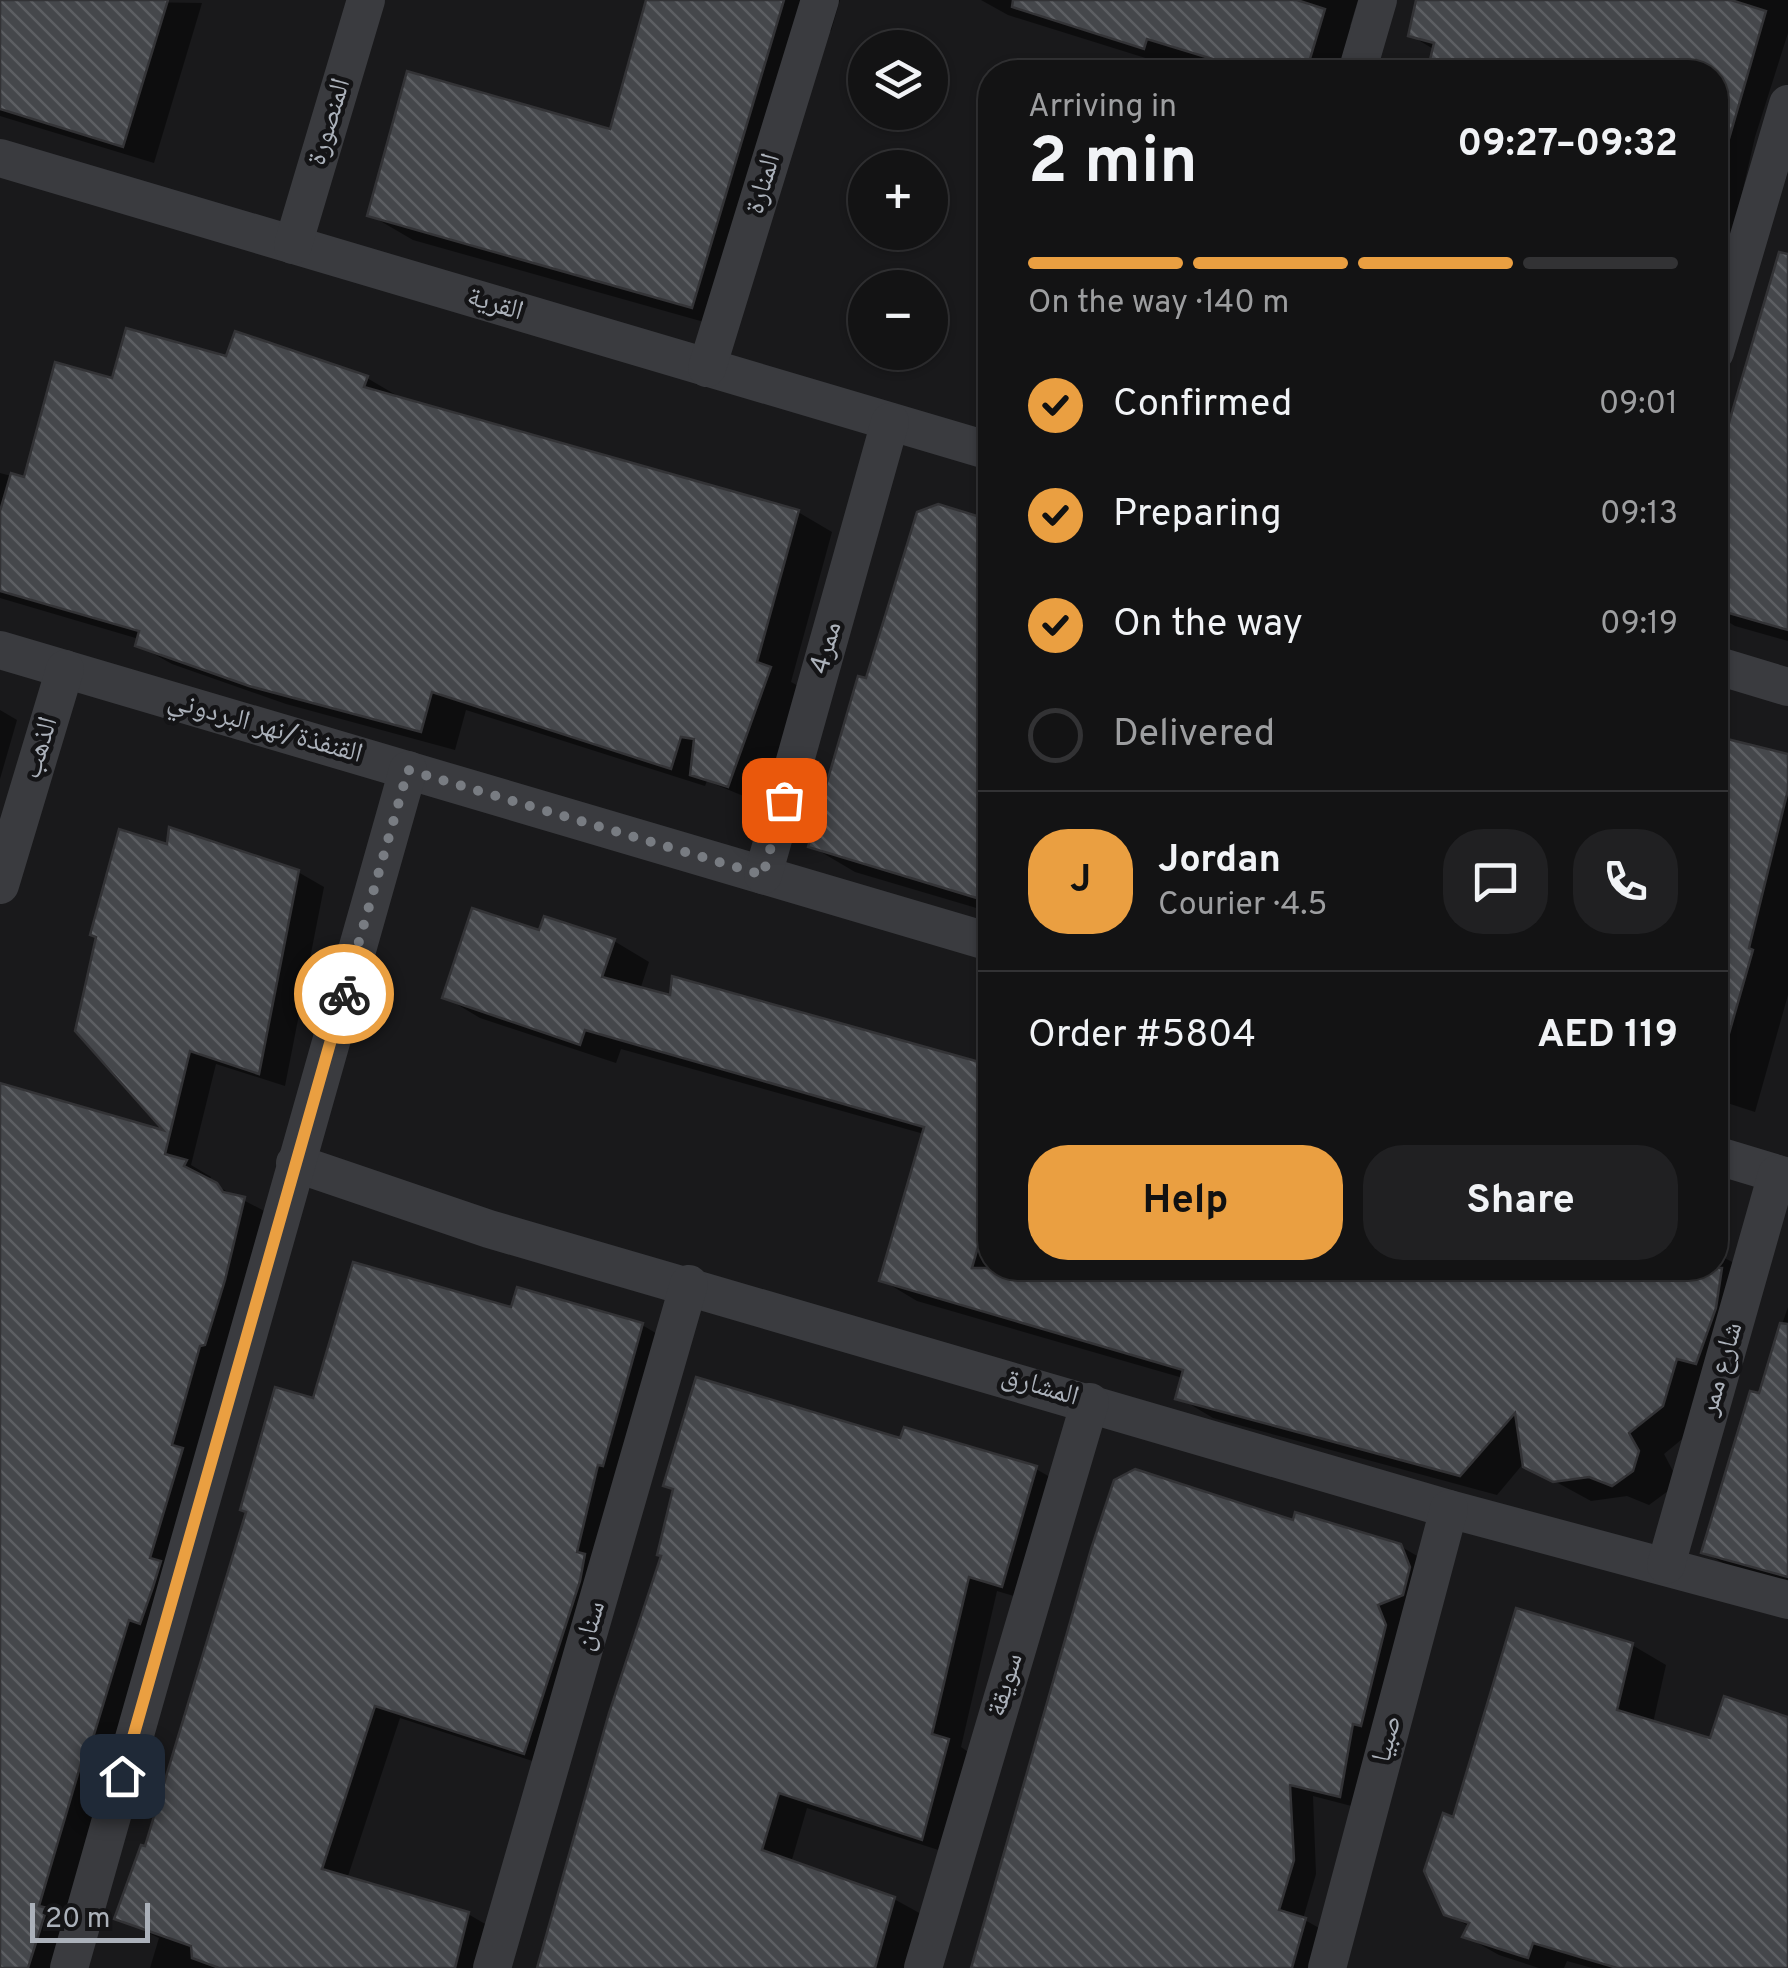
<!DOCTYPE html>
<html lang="en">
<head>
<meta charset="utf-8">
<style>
  body { margin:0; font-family:Overpass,"Noto Naskh Arabic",sans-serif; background:#202022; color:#f1f3f6; height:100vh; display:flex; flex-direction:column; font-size:38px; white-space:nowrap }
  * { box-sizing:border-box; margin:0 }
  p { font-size:32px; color:#9d9ea0 }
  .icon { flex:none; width:55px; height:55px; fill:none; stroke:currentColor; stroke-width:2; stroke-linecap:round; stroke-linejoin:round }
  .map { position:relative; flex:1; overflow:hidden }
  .side { position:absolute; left:978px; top:60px; width:750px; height:1220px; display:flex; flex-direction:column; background:#131314; border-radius:40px; box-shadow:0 2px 8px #0004,0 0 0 2px #323234 }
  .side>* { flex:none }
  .controls { position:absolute; left:848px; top:30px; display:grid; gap:20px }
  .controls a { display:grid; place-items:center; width:100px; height:100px; border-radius:50%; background:#131314; box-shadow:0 2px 8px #0004,0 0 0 2px #323234; font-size:50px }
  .scale { position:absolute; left:30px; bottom:25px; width:120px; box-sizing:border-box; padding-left:10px; border:5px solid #abb1ba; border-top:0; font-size:28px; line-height:35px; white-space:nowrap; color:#abb1ba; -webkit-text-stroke:8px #141416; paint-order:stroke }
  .pin { position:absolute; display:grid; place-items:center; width:85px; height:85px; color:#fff; margin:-42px; border-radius:20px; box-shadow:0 5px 15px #0006 }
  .courier { position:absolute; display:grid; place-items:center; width:100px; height:100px; margin:-50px; border:8px solid #ea9f41; border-radius:50%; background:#fff; color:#222; box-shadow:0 2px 12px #0007 }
  .headline em { font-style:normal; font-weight:700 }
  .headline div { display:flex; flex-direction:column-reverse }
  .headline { display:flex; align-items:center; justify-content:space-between; height:170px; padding:0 50px }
  h1 { font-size:65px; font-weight:700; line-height:75px }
  .bar { display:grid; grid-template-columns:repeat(4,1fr); gap:15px 10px; align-content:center; height:120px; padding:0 50px }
  .bar i { height:12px; border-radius:8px; background:#323234 }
  .bar .selected { background:#ea9f41 }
  .bar p { grid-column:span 4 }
  .line { display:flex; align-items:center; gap:25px; padding:0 50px; border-top:2px solid #323234 }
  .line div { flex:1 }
  .round { display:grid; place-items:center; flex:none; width:105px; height:105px; border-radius:40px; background:#202022 }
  ol { padding:0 50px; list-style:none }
  li { display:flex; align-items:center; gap:30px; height:110px }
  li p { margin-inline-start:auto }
  li .icon { padding:10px; border-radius:50%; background:#ea9f41; color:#111; stroke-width:4 }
  li:last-child { color:#9d9ea0 }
  li i { width:55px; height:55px; border:5px solid #323234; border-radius:50% }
  .primary-button { display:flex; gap:20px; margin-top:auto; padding:20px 50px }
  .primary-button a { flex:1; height:115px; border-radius:40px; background:#ea9f41; color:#111; font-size:40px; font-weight:700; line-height:115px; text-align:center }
  .primary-button a+a { background:#202022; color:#f1f3f6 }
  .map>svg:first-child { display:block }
  .shadow { fill:#0007 }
  .building { fill:url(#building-back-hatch); stroke:#333336; stroke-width:2.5 }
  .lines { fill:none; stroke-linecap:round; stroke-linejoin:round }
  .street { stroke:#3a3b3f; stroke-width:38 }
  .done { stroke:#787c82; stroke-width:10; stroke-dasharray:0 18 }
  .route { stroke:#ea9f41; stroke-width:12 }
  .labels { text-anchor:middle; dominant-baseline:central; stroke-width:9; stroke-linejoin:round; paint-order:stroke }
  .street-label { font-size:28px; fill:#abb1ba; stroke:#141416 }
</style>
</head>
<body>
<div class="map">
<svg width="1788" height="1968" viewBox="0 0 1788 1968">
  <defs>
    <pattern id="building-back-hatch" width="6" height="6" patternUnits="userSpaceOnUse" patternTransform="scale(2.5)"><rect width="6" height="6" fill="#45474b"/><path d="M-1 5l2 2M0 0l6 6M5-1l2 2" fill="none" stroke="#5d5f63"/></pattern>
  </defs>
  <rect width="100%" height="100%" fill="#19191b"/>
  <!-- shadow -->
  <g class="shadow">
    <polygon points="0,0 202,3 154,163 0,116"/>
    <polygon points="649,0 840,0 831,31 826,30 736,331 413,240 370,215 612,132"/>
    <polygon points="981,0 1358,0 1350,26 1367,36 1356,72 1225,72 1190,62 1187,71 1008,15"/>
    <polygon points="1419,0 1788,0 1788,33 1755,137 1722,280 1715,278 1715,72 1429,72 1435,50 1410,35"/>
    <polygon points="1788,269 1788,641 1735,626 1715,614 1715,479"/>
    <polygon points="228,359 367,378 401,398 798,512 832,532 791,682 804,689 763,804 707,781 705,786 466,710 455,750 286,704 172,664 138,645 139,639 0,598 0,473 26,480 114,381"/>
    <polygon points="990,523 990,912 855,872 811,846 868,681"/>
    <polygon points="0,710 17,720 0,779"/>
    <polygon points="1715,739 1788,757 1788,995 1755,1112 1715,1099"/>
    <polygon points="169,848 298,872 324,887 285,1086 216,1064 191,1165 211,1177 209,1182 270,1214 60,1968 0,1968 0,1085 171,1135 78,1030"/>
    <polygon points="541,933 614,941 649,962 640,990 990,1068 990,1268 1715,1268 1715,1253 1759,1276 1698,1426 1664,1454 1674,1473 1668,1491 1649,1505 1627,1496 1591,1501 1523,1464 1497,1495 1213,1418 1178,1397 1183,1378 917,1301 882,1280 924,1134 621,1049 616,1063 480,1018 445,997"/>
    <polygon points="518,1290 642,1325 666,1339 548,1766 400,1718 347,1879 468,1914 492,1928 482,1968 150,1968 159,1938 117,1918 315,1401 513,1310"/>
    <polygon points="1788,1307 1788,1582 1726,1565 1704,1552"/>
    <polygon points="902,1441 1036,1469 1064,1485 1031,1601 997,1591 961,1747 977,1758 951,1854 807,1808 791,1863 894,1899 923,1915 908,1968 540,1968 664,1556 675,1490 666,1485"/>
    <polygon points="1295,1523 1400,1546 1424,1560 1425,1607 1400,1618 1409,1639 1363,1809 1313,1796 1316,1874 1303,1919 1328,1933 1319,1968 972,1968 1093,1550"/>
    <polygon points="1632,1645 1666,1665 1653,1723 1712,1741 1788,1720 1788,1968 1592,1968 1567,1961 1564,1968 1539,1968 1499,1955 1465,1936 1470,1927 1446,1913 1454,1820"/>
  </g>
  <!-- building -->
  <g class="building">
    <polygon points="0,0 168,0 123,147 0,109"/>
    <polygon points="646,0 784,0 692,308 367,216 407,71 610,129"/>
    <polygon points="1013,0 1297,0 1325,9 1306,72 1255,72 1147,39 1144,49 1012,7"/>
    <polygon points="1416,0 1731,0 1766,11 1724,156 1715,154 1715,72 1427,72 1434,43 1408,36"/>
    <polygon points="1779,252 1788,254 1788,630 1715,609 1715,470"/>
    <polygon points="126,328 226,356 235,331 368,376 364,387 799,510 757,662 771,667 728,787 690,775 694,739 681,737 671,769 432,692 421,732 249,686 135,646 139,631 0,591 0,511 11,473 24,477 55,362 112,378"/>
    <polygon points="938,504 990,520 990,902 808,847 858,676 866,678 917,512"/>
    <polygon points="1715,736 1788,754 1788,790 1749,948 1753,950 1724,1051 1715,1050"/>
    <polygon points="169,827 299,870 259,1074 190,1051 165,1154 187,1160 184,1166 217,1183 223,1192 245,1197 225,1280 205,1345 200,1346 172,1445 183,1448 150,1558 161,1561 153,1587 140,1624 129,1620 92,1741 88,1740 39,1906 47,1908 28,1968 0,1968 0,1083 163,1130 75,1031 96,937 90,935 119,829 167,844"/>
    <polygon points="472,908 539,930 544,916 615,939 602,977 670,995 672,976 990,1065 990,1205 972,1268 1722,1268 1716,1308 1696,1364 1677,1359 1663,1406 1629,1433 1639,1451 1633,1471 1612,1486 1589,1477 1553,1482 1523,1467 1515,1413 1460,1476 1175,1399 1183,1370 879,1281 924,1127 585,1030 580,1045 442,998"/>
    <polygon points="353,1262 511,1307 517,1287 643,1323 603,1466 598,1465 577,1552 585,1554 580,1581 524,1754 375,1706 322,1869 469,1912 455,1968 219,1968 192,1958 191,1946 114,1919 141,1845 145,1846 246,1512 240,1510 275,1387 313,1398"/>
    <polygon points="1780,1323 1788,1324 1788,1577 1701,1553 1750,1391 1759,1393"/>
    <polygon points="696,1377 900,1438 904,1427 1037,1466 1002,1587 969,1577 932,1734 949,1739 922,1840 779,1793 762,1850 895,1897 875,1968 537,1968 609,1713 661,1556 657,1555 673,1489 663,1486"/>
    <polygon points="1135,1469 1293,1520 1295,1512 1401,1544 1410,1567 1403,1595 1378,1605 1386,1625 1361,1726 1353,1724 1340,1797 1290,1785 1294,1860 1279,1910 1306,1918 1292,1968 971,1968 1091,1549 1114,1480"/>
    <polygon points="1516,1608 1633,1643 1617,1710 1710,1738 1724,1696 1788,1717 1788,1968 1617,1968 1533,1943 1528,1958 1462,1937 1469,1923 1444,1915 1424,1871 1443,1813 1453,1817"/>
  </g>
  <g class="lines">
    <!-- street -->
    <g class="street">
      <polyline points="1357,72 1378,0"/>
      <polyline points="0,158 990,451"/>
      <polyline points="293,245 366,0"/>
      <polyline points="1715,352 1788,104"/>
      <polyline points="707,368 820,0"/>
      <polyline points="0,650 990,942"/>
      <polyline points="1715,665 1788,687"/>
      <polyline points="763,875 890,422"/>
      <polyline points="0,885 65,669"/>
      <polyline points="1715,1155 1788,1177"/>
      <polyline points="295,1163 489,1229 1449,1509 1788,1600"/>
      <polyline points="1666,1565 1777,1174"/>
      <polyline points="69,1968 408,770"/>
      <polyline points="492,1968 689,1284"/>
      <polyline points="923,1968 1090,1402"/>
      <polyline points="1327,1968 1449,1509"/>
    </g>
  </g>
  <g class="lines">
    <!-- done -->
    <polyline class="done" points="344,994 408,770 763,875 784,800"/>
    <!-- route -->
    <polyline class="route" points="122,1776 344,994"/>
  </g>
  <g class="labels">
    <!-- street labels -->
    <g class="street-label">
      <text transform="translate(330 122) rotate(-73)">المنصورة</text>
      <text transform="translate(764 184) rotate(-73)">المنارة</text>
      <text transform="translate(495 305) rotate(17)">القرية</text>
      <text transform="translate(827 648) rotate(-74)">ممر4</text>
      <text transform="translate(265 728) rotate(16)">القنفذة/نهر البردوني</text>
      <text transform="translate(41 748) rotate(-73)">الذهب</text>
      <text transform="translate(1722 1369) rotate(-74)">شارع ممر</text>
      <text transform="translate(1040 1387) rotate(17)">المشارق</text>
      <text transform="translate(591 1626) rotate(-74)">سنان</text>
      <text transform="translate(1006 1685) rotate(-73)">سويقة</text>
      <text transform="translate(1388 1739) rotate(-75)">صبيا</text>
    </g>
  </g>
</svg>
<div class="controls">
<a><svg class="icon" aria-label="layers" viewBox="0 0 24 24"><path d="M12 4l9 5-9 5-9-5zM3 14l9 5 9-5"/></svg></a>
<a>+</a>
<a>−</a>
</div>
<div class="scale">20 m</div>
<div class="pin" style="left:784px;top:800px;background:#ea580c"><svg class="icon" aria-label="bag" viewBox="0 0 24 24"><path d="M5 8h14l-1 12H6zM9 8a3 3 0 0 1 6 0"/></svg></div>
<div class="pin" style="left:122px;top:1776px;background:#1f2937"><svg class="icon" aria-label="home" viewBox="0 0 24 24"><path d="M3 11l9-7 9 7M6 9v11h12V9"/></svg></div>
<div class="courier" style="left:344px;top:994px"><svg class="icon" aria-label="bike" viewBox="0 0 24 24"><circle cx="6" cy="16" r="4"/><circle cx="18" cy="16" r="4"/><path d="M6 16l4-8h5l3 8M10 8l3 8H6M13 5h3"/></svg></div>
<section class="side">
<div class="headline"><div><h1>2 min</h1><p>Arriving in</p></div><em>09:27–09:32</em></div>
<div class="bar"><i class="selected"></i><i class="selected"></i><i class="selected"></i><i></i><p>On the way · 140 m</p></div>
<ol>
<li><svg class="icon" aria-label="check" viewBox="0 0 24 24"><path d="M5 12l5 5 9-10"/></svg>Confirmed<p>09:01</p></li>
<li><svg class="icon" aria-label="check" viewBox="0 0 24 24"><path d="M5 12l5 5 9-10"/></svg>Preparing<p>09:13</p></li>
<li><svg class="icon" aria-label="check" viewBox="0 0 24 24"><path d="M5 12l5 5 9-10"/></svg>On the way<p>09:19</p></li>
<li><i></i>Delivered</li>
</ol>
<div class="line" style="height:180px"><b class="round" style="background:#ea9f41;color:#111">J</b><div><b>Jordan</b><p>Courier · 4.5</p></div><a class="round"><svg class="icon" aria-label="chat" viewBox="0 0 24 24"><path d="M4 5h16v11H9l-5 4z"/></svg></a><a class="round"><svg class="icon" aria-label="phone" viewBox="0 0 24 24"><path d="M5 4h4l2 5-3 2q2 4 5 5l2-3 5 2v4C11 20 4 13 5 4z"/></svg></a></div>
<div class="line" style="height:130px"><div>Order #5804</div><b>AED 119</b></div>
<div class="primary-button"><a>Help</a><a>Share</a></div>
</section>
</div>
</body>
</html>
